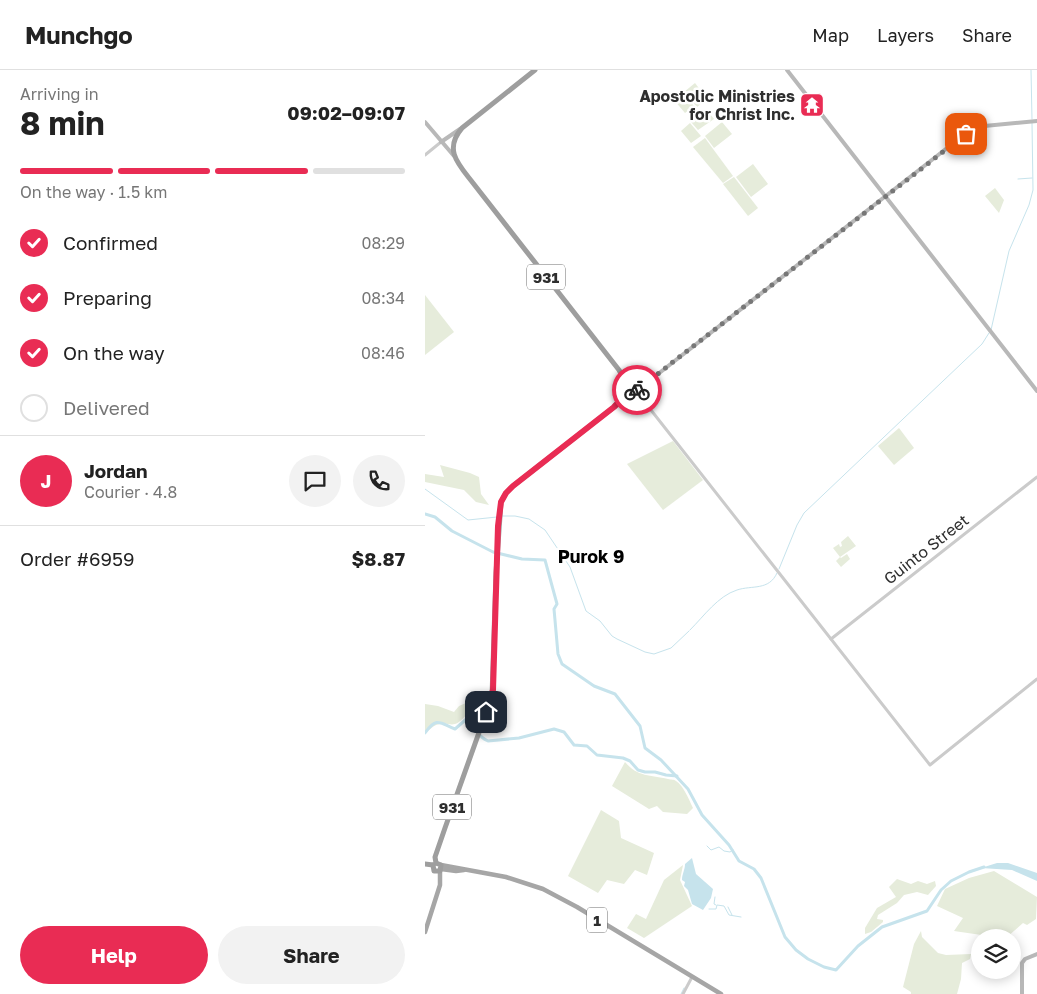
<!DOCTYPE html>
<html lang="en">
<head>
<meta charset="utf-8">
<style>
  body { margin:0; font-family:"Golos Text",sans-serif; background:#f2f2f2; color:#222; height:100vh; display:flex; flex-direction:column; font-size:19px; white-space:nowrap }
  * { box-sizing:border-box; margin:0 }
  p { font-size:16px; color:#767676 }
  .icon { flex:none; width:28px; height:28px; fill:none; stroke:currentColor; stroke-width:2; stroke-linecap:round; stroke-linejoin:round }
  .map { position:relative; flex:1; overflow:hidden }
  .drawer { display:flex; flex-direction:column; background:#fff; width:425px }
  .drawer>* { flex:none }
  .buttons { position:absolute; left:546px; top:859px; display:grid; gap:10px }
  .buttons a { display:grid; place-items:center; width:50px; height:50px; border-radius:50%; background:#fff; box-shadow:0 2px 12px #0003; font-size:25px }
  .pin { position:absolute; display:grid; place-items:center; width:42px; height:42px; color:#fff; margin:-21px; border-radius:10px; box-shadow:0 2px 8px #0006 }
  .courier { position:absolute; display:grid; place-items:center; width:50px; height:50px; margin:-25px; border:4px solid #e92c54; border-radius:50%; background:#fff; color:#222; box-shadow:0 1px 6px #0007 }
  .overview em { font-style:normal; font-weight:700 }
  .overview div { display:flex; flex-direction:column-reverse }
  .overview { display:flex; align-items:center; justify-content:space-between; height:85px; padding:0 20px }
  h1 { font-size:32px; font-weight:700; line-height:38px }
  .bar { display:grid; grid-template-columns:repeat(4,1fr); gap:8px 5px; align-content:center; height:60px; padding:0 20px }
  .bar i { height:6px; border-radius:4px; background:#e0e0e0 }
  .bar .on { background:#e92c54 }
  .bar p { grid-column:span 4 }
  .line { display:flex; align-items:center; gap:12px; padding:0 20px; border-top:1px solid #e0e0e0 }
  .line div { flex:1 }
  .round { display:grid; place-items:center; flex:none; width:52px; height:52px; border-radius:26px; background:#f2f2f2 }
  ol { padding:0 20px; list-style:none }
  li { display:flex; align-items:center; gap:15px; height:55px }
  li p { margin-inline-start:auto }
  li .icon { padding:5px; border-radius:50%; background:#e92c54; color:#fff; stroke-width:4 }
  li:last-child { color:#767676 }
  li i { width:28px; height:28px; border:2px solid #e0e0e0; border-radius:50% }
  .action { display:flex; gap:10px; margin-top:auto; padding:10px 20px }
  .action a { flex:1; height:58px; border-radius:30px; background:#e92c54; color:#fff; font-size:20px; font-weight:700; line-height:58px; text-align:center }
  .action a+a { background:#f2f2f2; color:#222 }
  header { display:flex; align-items:center; gap:30px; box-sizing:border-box; height:70px; padding:0 25px; background:#fff; border-bottom:1px solid #e0e0e0 }
  header strong { font-size:24px }
  nav { display:flex; gap:28px; margin-inline-start:auto; font-size:18px }
  main { display:flex; flex:1; min-height:0 }
  .map>svg:first-child { display:block }
  .green { fill:#e6ecdb }
  .water { fill:#c6e3ec }
  .lines { fill:none; stroke-linecap:round; stroke-linejoin:round }
  .stream { stroke:#c6e3ec; stroke-width:1 }
  .river { stroke:#c6e3ec; stroke-width:3 }
  .tertiary { stroke:#cbcbcb; stroke-width:3 }
  .secondary { stroke:#b8b8b8; stroke-width:4 }
  .primary { stroke:#a6a6a6; stroke-width:4.5 }
  .trunk { stroke:#9e9e9e; stroke-width:5 }
  .done { stroke:#777; stroke-width:5; stroke-dasharray:0 9 }
  .route { stroke:#e92c54; stroke-width:6 }
  .labels { text-anchor:middle; dominant-baseline:central; stroke-width:5; stroke-linejoin:round; paint-order:stroke }
  .shield { fill:#fff; stroke:#6d6d6d; stroke-width:1 }
  .shield-label { font-size:15px; font-weight:bold; fill:#2e2e2e }
  .poi-label { font-size:16px; font-weight:bold; fill:#2e2e2e; stroke:#fff; text-anchor:end }
  .street-label { font-size:16px; fill:#2e2e2e; stroke:#fff }
  .neighbourhood-label { font-size:18px; font-weight:bold; fill:#000; stroke:#fff }
</style>
</head>
<body>
<header>
<strong>Munchgo</strong>
<nav><a>Map</a><a>Layers</a><a>Share</a></nav>
</header>
<main>
<section class="drawer">
<div class="overview"><div><h1>8 min</h1><p>Arriving in</p></div><em>09:02–09:07</em></div>
<div class="bar"><i class="on"></i><i class="on"></i><i class="on"></i><i></i><p>On the way · 1.5 km</p></div>
<ol>
<li><svg class="icon" aria-label="check" viewBox="0 0 24 24"><path d="M5 12l5 5 9-10"/></svg>Confirmed<p>08:29</p></li>
<li><svg class="icon" aria-label="check" viewBox="0 0 24 24"><path d="M5 12l5 5 9-10"/></svg>Preparing<p>08:34</p></li>
<li><svg class="icon" aria-label="check" viewBox="0 0 24 24"><path d="M5 12l5 5 9-10"/></svg>On the way<p>08:46</p></li>
<li><i></i>Delivered</li>
</ol>
<div class="line" style="height:90px"><b class="round" style="background:#e92c54;color:#fff">J</b><div><b>Jordan</b><p>Courier · 4.8</p></div><a class="round"><svg class="icon" aria-label="chat" viewBox="0 0 24 24"><path d="M4 5h16v11H9l-5 4z"/></svg></a><a class="round"><svg class="icon" aria-label="phone" viewBox="0 0 24 24"><path d="M5 4h4l2 5-3 2q2 4 5 5l2-3 5 2v4C11 20 4 13 5 4z"/></svg></a></div>
<div class="line" style="height:65px"><div>Order #6959</div><b>$8.87</b></div>
<div class="action"><a>Help</a><a>Share</a></div>
</section>
<div class="map">
<svg width="612" height="924" viewBox="0 0 612 924">
  <rect width="100%" height="100%" fill="#fff"/>
  <!-- green -->
  <g class="green">
    <polygon points="270,13 282,29 272,37 259,22"/>
    <polygon points="257,23 269,36 260,43 249,30"/>
    <polygon points="282,40 289,49 273,60 266,52"/>
    <polygon points="297,52 307,64 289,78 280,66"/>
    <polygon points="265,53 276,66 266,73 256,61"/>
    <polygon points="280,68 308,106 298,113 268,77"/>
    <polygon points="328,94 343,114 326,127 311,107"/>
    <polygon points="309,107 333,138 323,146 298,114"/>
    <polygon points="570,118 579,130 574,143 560,126"/>
    <polygon points="0,225 29,262 0,285"/>
    <polygon points="474,358 489,378 469,395 453,376"/>
    <polygon points="248,371 278,410 238,440 202,394"/>
    <polygon points="15,395 45,403 54,407 56,424 64,435 51,432 39,420 0,412 0,404 19,407"/>
    <polygon points="423,466 431,476 415,487 416,488 422,484 425,489 416,497 411,491 415,487 408,478 414,474 415,477 417,476 416,472"/>
    <path d="M 41,633 L 47,637 L 53,646 L 52,648 L 47,643 L 42,644 C 27,662 26,650 11,655 C 7,657 3,661 0,663 L 0,634 L 13,636 L 29,642 L 34,636 Z"/>
    <path d="M 200,692 C 212,707 226,705 243,709 C 246,710 249,709 251,711 C 259,716 264,730 268,738 L 262,744 L 238,742 L 232,736 L 224,739 L 187,716 Z"/>
    <polygon points="176,740 194,751 196,768 229,783 222,805 210,800 199,814 182,810 173,823 143,806"/>
    <polygon points="258,795 255,810 267,836 219,868 202,858 211,844 221,849 239,810"/>
    <polygon points="569,801 612,827 611,849 602,855 598,853 582,867 570,867 529,861 538,848 512,836 520,819 544,808"/>
    <polygon points="472,809 486,814 493,811 502,814 510,811 511,816 503,825 492,822 479,825 472,833 453,845 452,849 458,850 458,852 446,862 440,864 440,858 452,838 471,827 464,817"/>
    <polygon points="496,861 497,867 513,883 521,885 546,884 545,889 537,893 536,909 532,924 486,924 486,922 478,917 489,874"/>
  </g>
  <!-- water -->
  <g class="water">
    <path d="M 267,788 L 271,804 L 288,819 L 286,828 L 278,840 L 267,834 L 263,820 L 259,816 L 260,812 L 257,810 C 257,804 260,800 260,794 Z"/>
    <polygon points="572,793 583,793 612,803 612,811 587,800 556,798"/>
  </g>
  <g class="lines">
    <!-- stream -->
    <g class="stream">
      <polyline points="606,0 607,49"/>
      <polyline points="593,109 607,108"/>
      <polyline points="566,260 584,181 604,135 608,120 607,53"/>
      <polyline points="0,419 43,450 72,447"/>
      <polyline points="78,446 90,446 104,449 120,460 145,497 161,541 175,551 187,566 192,569 220,582 229,584 246,578 264,561"/>
      <polyline points="354,499 372,455 379,443 557,274 564,263"/>
      <path d="M 265,560 C 279,546 293,526 312,520 C 327,515 344,521 352,503"/>
      <polyline points="282,776 286,780 294,777 299,781 305,782 308,780"/>
      <polyline points="290,827 289,834 291,835"/>
      <polyline points="303,837 307,845"/>
      <polyline points="284,839 291,839 292,835 299,836 304,845 316,847"/>
      <polyline points="256,924 259,918"/>
    </g>
    <!-- river -->
    <g class="river">
      <polyline points="0,444 10,447 27,461 68,482 97,489 120,490 132,534 129,539 133,584 137,594 169,616 190,624 215,656 220,678 236,690 263,719 277,745 304,775 314,791 329,799 336,808 360,867 371,880 383,889 399,897 411,900 433,876 457,857 502,841 516,820 526,811 544,802 559,797"/>
      <path d="M 0,663 C 12,646 15,653 30,659 L 46,645 C 55,654 46,663 63,671 L 94,668 L 129,659 L 139,662 L 149,675 L 162,676 L 172,685 L 198,688 L 205,691 L 213,700 L 220,702 L 230,702 L 241,705 L 252,706"/>
    </g>
    <!-- tertiary -->
    <g class="tertiary">
      <polyline points="0,85 16,72"/>
      <polyline points="211,321 505,695 612,609"/>
      <polyline points="406,569 612,407"/>
      <polyline points="258,924 267,907"/>
    </g>
    <!-- secondary -->
    <g class="secondary">
      <polyline points="362,0 612,321"/>
      <polyline points="0,52 29,86"/>
      <polyline points="16,72 35,59"/>
      <polyline points="194,331 201,329 549,57 612,51"/>
      <polyline points="597,924 597,893 600,889 612,884"/>
    </g>
    <!-- primary -->
    <g class="primary">
      <polyline points="16,795 81,807 118,819 152,837 296,924"/>
      <polyline points="16,799 31,801 39,800"/>
      <polyline points="0,862 15,815 15,800"/>
    </g>
    <!-- trunk -->
    <g class="trunk">
      <path d="M 11,793 L 10,787 L 20,758 L 67,626 L 71,503 L 76,432 L 81,423 L 88,416 L 189,337 C 199,326 202,312 194,300 L 48,113 C 34,95 18,80 37,58 L 110,0"/>
      <polyline points="0,794 8,795"/>
      <polyline points="8,795 9,801 15,801 16,795 11,793"/>
    </g>
  </g>
  <g class="lines">
    <!-- done -->
    <polyline class="done" points="212,320 541,64"/>
    <!-- route -->
    <path class="route" d="M 61,642 L 68,620 L 73,456 L 76,432 L 81,423 L 88,416 L 189,337 C 195,330 204,327 212,320"/>
  </g>
  <!-- icons -->
  <defs>
    <symbol id="temple-square" viewBox="-11 -11 22 22"><rect x="-9" y="-9" width="18" height="18" rx="4" fill="#e92c54" stroke="#fff"/><path d="M0-6L5-2H3V0L6.5 2.5H4V6H1.5V3h-3V6H-4V2.5H-6.5L-3 0V-2H-5Z" fill="#fff"/></symbol>
  </defs>
  <g fill-rule="evenodd">
    <use href="#temple-square" x="373" y="21" width="28" height="28"/>
  </g>
  <g class="labels">
    <!-- shield labels -->
    <g class="shield">
      <rect x="102" y="194.5" width="38" height="25" rx="4"/>
      <rect x="8" y="724.5" width="38" height="25" rx="4"/>
      <rect x="162" y="837.5" width="20" height="25" rx="4"/>
    </g>
    <g class="shield-label">
      <text x="121" y="207">931</text>
      <text x="27" y="737">931</text>
      <text x="172" y="850">1</text>
    </g>
    <!-- poi labels -->
    <g class="poi-label">
      <text x="370" y="26">Apostolic Ministries<tspan x="370" dy="18">for Christ Inc.</tspan></text>
    </g>
    <!-- street labels -->
    <g class="street-label">
      <text transform="translate(501 479) rotate(-38)">Guinto Street</text>
    </g>
    <!-- neighbourhood labels -->
    <g class="neighbourhood-label">
      <text x="166" y="486">Purok 9</text>
    </g>
  </g>
</svg>
<div class="buttons">
<a><svg class="icon" aria-label="layers" viewBox="0 0 24 24"><path d="M12 4l9 5-9 5-9-5zM3 14l9 5 9-5"/></svg></a>
</div>
<div class="pin" style="left:541px;top:64px;background:#ea580c"><svg class="icon" aria-label="bag" viewBox="0 0 24 24"><path d="M5 8h14l-1 12H6zM9 8a3 3 0 0 1 6 0"/></svg></div>
<div class="pin" style="left:61px;top:642px;background:#1f2937"><svg class="icon" aria-label="home" viewBox="0 0 24 24"><path d="M3 11l9-7 9 7M6 9v11h12V9"/></svg></div>
<div class="courier" style="left:212px;top:320px"><svg class="icon" aria-label="bike" viewBox="0 0 24 24"><circle cx="6" cy="16" r="4"/><circle cx="18" cy="16" r="4"/><path d="M6 16l4-8h5l3 8M10 8l3 8H6M13 5h3"/></svg></div>
</div>
</main>
</body>
</html>
